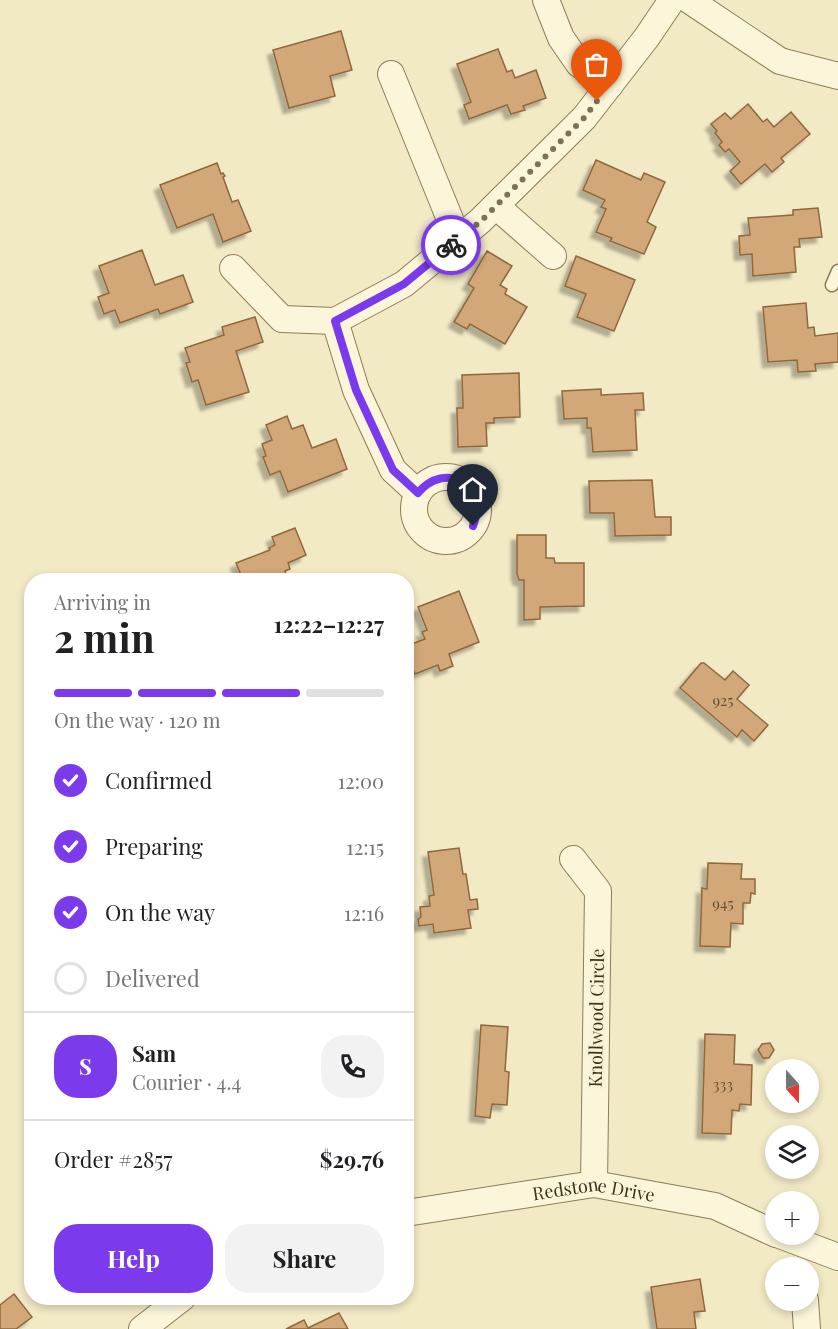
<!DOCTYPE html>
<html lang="en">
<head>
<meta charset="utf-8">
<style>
  body { margin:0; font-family:"Playfair Display",serif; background:#f2f2f2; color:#202124; height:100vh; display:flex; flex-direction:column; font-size:22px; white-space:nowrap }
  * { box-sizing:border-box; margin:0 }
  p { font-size:20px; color:#757577 }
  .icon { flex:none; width:33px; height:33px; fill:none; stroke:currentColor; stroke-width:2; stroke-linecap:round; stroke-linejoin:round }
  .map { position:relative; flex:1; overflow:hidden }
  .details { position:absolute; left:24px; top:573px; width:390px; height:732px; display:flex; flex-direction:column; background:#fff; border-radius:24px; box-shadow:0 3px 9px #0003 }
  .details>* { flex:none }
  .needle { width:39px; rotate:159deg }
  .fabs { position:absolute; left:765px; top:1059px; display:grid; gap:12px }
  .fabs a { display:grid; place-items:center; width:54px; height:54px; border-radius:50%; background:#fff; box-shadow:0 3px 9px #0003; font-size:30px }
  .pin { position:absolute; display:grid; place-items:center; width:51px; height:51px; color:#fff; margin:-62px -26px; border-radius:50% 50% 50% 0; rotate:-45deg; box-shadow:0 0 6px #0007 }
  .pin .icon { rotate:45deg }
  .courier { position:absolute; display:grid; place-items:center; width:60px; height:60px; margin:-30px; border:4px solid #7c3aed; border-radius:50%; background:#fff; color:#222; box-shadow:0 2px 8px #0007 }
  .headline em { font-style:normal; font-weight:700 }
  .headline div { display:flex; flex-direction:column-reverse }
  .headline { display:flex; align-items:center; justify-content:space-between; height:102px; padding:0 30px }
  h1 { font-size:39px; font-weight:700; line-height:45px }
  .bar { display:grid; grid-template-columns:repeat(4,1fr); gap:9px 6px; align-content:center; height:72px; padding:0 30px }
  .bar i { height:8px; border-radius:4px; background:#e0e0e0 }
  .bar .on { background:#7c3aed }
  .bar p { grid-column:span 4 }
  .line { display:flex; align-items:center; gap:15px; padding:0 30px; border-top:2px solid #e0e0e0 }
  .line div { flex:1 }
  .round { display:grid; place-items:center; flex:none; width:63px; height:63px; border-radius:24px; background:#f2f2f2 }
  ol { padding:0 30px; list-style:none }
  li { display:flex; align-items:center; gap:18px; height:66px }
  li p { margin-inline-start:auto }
  li .icon { padding:6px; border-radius:50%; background:#7c3aed; color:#fff; stroke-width:4 }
  li:last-child { color:#757577 }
  li i { width:33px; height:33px; border:3px solid #e0e0e0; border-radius:50% }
  .button { display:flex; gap:12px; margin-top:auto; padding:12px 30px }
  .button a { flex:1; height:69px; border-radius:24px; background:#7c3aed; color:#fff; font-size:24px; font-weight:700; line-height:69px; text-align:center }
  .button a+a { background:#f2f2f2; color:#202124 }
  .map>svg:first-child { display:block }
  .building { fill:#d3a878; stroke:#90673d; stroke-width:1.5; filter:url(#shadow) }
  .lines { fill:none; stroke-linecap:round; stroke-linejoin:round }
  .service-casing { stroke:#8f7c59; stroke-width:15 }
  .minor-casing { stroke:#8f7c59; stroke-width:28 }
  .service { stroke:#fbf5da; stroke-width:12 }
  .minor { stroke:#fbf5da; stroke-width:26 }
  .done { stroke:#7d7158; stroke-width:6; stroke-dasharray:0 10.8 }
  .route { stroke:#7c3aed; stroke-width:8 }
  .labels { text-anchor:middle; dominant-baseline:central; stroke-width:6; stroke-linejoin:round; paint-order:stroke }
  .number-label { font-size:15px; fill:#634f34 }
  .street-label { font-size:18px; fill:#3e311e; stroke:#f8f2d6 }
</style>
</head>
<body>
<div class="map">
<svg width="838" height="1329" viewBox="0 0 838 1329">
  <defs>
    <filter id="shadow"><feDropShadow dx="-5.5" dy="5.5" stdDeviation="1.5" flood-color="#0004"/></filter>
  </defs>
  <rect width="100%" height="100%" fill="#f2e9c5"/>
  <!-- building -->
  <g class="building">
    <polygon points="341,31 352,70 330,76 335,96 289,108 273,50"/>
    <polygon points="498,49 507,72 512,70 515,78 536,70 546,98 523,106 525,110 511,114 507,105 469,119 464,105 471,102 457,64"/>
    <polygon points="748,104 763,122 767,119 774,127 791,112 810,134 781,158 784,162 772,172 765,164 741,184 730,171 740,162 729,149 725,152 719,145 722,142 715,133 717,131 711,124 725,113 731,119"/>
    <polygon points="596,160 641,180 644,173 665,182 647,222 656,227 644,254 610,241 612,238 596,232 606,209 601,207 605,200 583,190"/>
    <polygon points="217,163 221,174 223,173 225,176 223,177 232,202 238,200 251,231 223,242 213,214 177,228 160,185"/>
    <polygon points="818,208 822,237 799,239 800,247 794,247 796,272 753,276 752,254 740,255 739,236 750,235 748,218 793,215 793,210"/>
    <polygon points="142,250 155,285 183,275 193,302 160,314 158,309 120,323 115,310 104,314 98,297 109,293 99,266"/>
    <polygon points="487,251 512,266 500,285 507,289 505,294 527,307 505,344 470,324 467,329 454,322 474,288 468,284"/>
    <polygon points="576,256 635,280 614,331 577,317 586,294 565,286"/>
    <polygon points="806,303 808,328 814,327 815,336 838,333 838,362 815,364 816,371 798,372 797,360 768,362 763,307"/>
    <polygon points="255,317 263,342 236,351 249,392 206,405 198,380 192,382 186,363 190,362 185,348 224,335 222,327"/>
    <polygon points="519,373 520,417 494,418 494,423 486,423 487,446 458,447 457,408 463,408 462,375"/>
    <polygon points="601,389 601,395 643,393 644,410 635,410 637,450 593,452 591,428 587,428 587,418 564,419 562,391"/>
    <polygon points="287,416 292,429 303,425 312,448 336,439 347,469 288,492 280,471 270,475 263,457 266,456 262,444 272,440 266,425"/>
    <polygon points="652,480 655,517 671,517 671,535 615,536 614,513 590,513 589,481"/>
    <polygon points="295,528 306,555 288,563 290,569 285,571 288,580 243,580 236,563 270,550 269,548 275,545 272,537"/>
    <polygon points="517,535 546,535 546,558 554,558 555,563 584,563 584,606 540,607 540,619 524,620 524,580 519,580 517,574"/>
    <polygon points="459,591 479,642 449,654 453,666 440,671 438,665 415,674 406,653 406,646 425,639 422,632 427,630 418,607"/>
    <polygon points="701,663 704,663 725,680 733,671 749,685 737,699 768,725 754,741 742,730 737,737 680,688"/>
    <polygon points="459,848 463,874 466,874 470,900 477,899 478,909 468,910 471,928 434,933 433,924 419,926 418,919 421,917 420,907 430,906 429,896 434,895 428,852"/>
    <polygon points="708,863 742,864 741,879 755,879 755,894 751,893 750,903 743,903 743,924 731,923 730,947 700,946 702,888 707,889"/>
    <polygon points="481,1025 508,1027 505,1071 509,1072 507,1105 492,1104 490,1118 475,1116"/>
    <polygon points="705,1034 735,1035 734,1064 752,1065 751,1105 740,1104 739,1111 732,1110 731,1134 702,1133"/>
    <polygon points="770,1043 774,1050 769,1058 763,1058 758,1050 762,1044"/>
    <polygon points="700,1279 705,1311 694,1312 696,1329 657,1329 651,1287"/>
    <polygon points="14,1294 32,1317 16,1329 0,1329 0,1305"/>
    <polygon points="339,1313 348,1329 286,1329 304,1320 308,1328"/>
  </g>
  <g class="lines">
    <defs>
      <polyline id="service" points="832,285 838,271"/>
      <g id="minor">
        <polyline points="546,0 561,38 579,64 610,85"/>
        <polyline points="689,0 780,61 838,76"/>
        <polyline points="391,74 458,239"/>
        <polyline points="496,206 553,256"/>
        <polyline points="233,268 282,319 335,321 404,284 480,221 584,118 647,37 672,0"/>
        <polyline points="335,321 356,390 393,470 418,493"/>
        <circle cx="446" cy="509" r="32"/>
        <polyline points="573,859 598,891 594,1184"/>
        <path id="s1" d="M 406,1213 L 594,1184 L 715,1206 L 776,1234"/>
        <polyline points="777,1234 838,1257"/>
        <polyline points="805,1300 807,1329"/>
        <polyline points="142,1329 182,1298"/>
      </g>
    </defs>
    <!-- service casing -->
    <use href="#service" class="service-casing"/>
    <!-- minor casing -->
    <use href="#minor" class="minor-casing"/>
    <!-- service -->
    <use href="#service" class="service"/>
    <!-- minor -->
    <use href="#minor" class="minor"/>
  </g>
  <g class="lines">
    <!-- done -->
    <polyline class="done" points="451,245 480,222 584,118 597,101"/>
    <!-- route -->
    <path class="route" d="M 451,245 L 404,284 L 335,321 L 356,390 L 393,470 L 418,493 C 445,460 489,485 473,526"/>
  </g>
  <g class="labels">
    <!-- number labels -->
    <g class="number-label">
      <text x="723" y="700">925</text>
      <text x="723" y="903">945</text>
      <text x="723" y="1084">333</text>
    </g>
    <!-- street labels -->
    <g class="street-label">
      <text transform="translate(596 1018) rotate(-89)">Knollwood Circle</text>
      <text stroke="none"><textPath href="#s1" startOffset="190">Redstone Drive</textPath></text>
    </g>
  </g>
</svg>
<div class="fabs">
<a><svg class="needle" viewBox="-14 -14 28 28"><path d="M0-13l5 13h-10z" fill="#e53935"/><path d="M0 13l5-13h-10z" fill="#757577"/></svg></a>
<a><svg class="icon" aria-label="layers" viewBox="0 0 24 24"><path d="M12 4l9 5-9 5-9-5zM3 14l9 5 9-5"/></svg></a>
<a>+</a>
<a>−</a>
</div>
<div class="pin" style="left:597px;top:101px;background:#ea580c"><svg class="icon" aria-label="bag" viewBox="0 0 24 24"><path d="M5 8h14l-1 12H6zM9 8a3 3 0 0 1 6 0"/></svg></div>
<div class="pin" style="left:473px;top:526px;background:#1f2937"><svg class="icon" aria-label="home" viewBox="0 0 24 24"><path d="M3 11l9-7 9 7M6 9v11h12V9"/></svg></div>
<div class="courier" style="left:451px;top:245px"><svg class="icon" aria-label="bike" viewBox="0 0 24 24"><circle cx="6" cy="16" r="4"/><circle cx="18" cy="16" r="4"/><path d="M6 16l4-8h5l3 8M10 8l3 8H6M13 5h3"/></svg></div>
<section class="details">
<div class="headline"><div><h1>2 min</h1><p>Arriving in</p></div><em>12:22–12:27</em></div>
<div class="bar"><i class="on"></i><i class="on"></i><i class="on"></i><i></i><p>On the way · 120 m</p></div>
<ol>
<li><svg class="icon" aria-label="check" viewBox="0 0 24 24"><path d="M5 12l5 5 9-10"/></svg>Confirmed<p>12:00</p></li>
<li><svg class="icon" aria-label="check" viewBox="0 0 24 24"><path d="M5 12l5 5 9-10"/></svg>Preparing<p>12:15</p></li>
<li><svg class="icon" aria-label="check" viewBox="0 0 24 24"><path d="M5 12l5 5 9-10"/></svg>On the way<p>12:16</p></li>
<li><i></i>Delivered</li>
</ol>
<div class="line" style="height:108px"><b class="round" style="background:#7c3aed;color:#fff">S</b><div><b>Sam</b><p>Courier · 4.4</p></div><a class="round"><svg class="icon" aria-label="phone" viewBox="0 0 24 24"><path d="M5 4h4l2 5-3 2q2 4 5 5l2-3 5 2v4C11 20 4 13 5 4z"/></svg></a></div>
<div class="line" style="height:78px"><div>Order #2857</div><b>$29.76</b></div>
<div class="button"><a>Help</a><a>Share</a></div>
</section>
</div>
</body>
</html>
